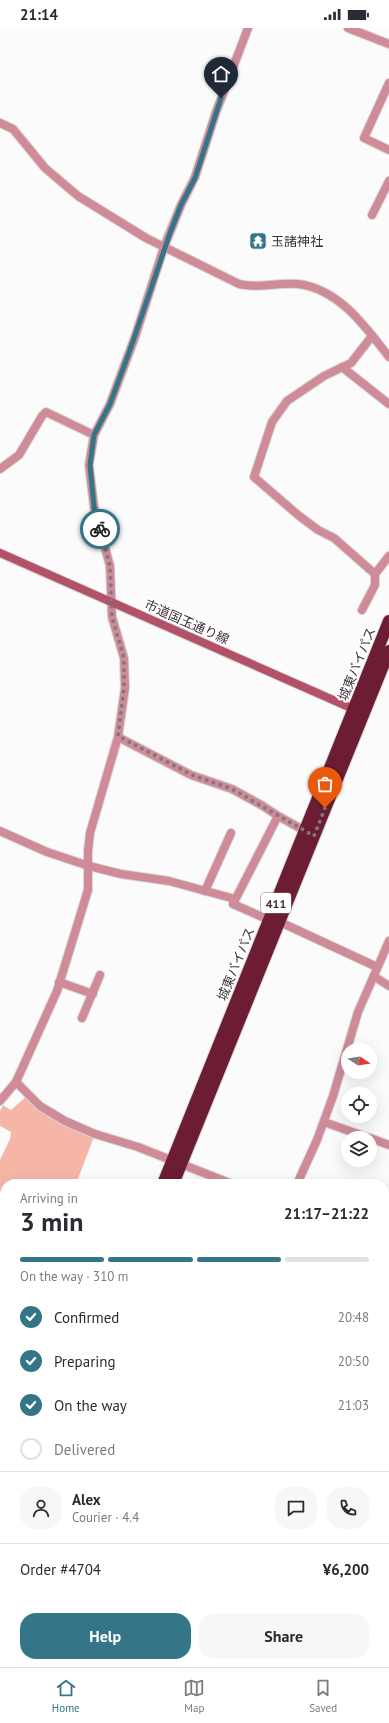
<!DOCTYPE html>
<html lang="en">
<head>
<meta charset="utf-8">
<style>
  body { margin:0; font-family:"PT Sans","Noto Sans JP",sans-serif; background:#f7f7f7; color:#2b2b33; height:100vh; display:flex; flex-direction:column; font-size:15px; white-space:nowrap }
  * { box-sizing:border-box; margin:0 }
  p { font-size:13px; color:#7c7c81 }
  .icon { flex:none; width:22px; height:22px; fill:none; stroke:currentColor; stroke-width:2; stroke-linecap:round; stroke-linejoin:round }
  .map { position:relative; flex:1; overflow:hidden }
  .sheet { position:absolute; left:0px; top:1151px; width:389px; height:488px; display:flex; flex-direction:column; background:#fff; border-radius:16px 16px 0 0; box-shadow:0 4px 16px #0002 }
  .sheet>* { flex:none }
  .needle { width:26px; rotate:102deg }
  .buttons { position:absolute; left:341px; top:1015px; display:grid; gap:8px }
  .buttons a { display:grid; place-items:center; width:36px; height:36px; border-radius:50%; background:#fff; box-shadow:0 4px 16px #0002; font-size:20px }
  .pin { position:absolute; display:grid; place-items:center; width:34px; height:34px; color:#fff; margin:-41px -17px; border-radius:50% 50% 50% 0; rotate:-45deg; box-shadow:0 0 4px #0007 }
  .pin .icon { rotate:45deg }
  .courier { position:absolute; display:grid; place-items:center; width:40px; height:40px; margin:-20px; border:3px solid #347688; border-radius:50%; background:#fff; color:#222; box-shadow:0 1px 5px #0007 }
  .headline em { font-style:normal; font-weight:700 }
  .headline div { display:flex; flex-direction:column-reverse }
  .headline { display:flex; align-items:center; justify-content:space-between; height:68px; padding:0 20px }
  h1 { font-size:26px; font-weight:700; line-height:30px }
  .bar { display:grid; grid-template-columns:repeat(4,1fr); gap:6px 4px; align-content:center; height:48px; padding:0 20px }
  .bar i { height:5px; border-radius:3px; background:#e1e1e2 }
  .bar .on { background:#347688 }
  .bar p { grid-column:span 4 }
  .line { display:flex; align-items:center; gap:10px; padding:0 20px; border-top:1px solid #e1e1e2 }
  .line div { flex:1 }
  .round { display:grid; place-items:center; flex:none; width:42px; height:42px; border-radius:16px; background:#f7f7f7 }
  ol { padding:0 20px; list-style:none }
  li { display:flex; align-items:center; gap:12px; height:44px }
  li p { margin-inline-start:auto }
  li .icon { padding:4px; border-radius:50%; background:#347688; color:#fff; stroke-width:4 }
  li:last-child { color:#7c7c81 }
  li i { width:22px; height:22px; border:2px solid #e1e1e2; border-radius:50% }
  .primary-button { display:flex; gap:8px; margin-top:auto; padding:8px 20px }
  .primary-button a { flex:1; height:46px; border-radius:16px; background:#347688; color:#fff; font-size:16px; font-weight:700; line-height:46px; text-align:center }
  .primary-button a+a { background:#f7f7f7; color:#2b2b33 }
  .status { display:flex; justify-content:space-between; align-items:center; height:28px; padding:0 20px; background:#fff; direction:ltr }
  .status svg { height:11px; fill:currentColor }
  .dock { display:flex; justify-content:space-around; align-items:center; height:56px; border-top:1px solid #e1e1e2; background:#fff; font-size:11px; color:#7c7c81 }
  .dock a { display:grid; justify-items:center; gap:2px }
  .dock .on { color:#347688 }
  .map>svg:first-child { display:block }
  .pitch { fill:#f5b6a8 }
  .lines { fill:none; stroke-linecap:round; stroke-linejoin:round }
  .river { stroke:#ad99f4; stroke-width:18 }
  .street-casing { stroke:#d9d7d8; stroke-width:10 }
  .secondary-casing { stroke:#d9d7d8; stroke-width:10 }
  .highway-casing { stroke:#d9d7d8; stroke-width:14 }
  .street { stroke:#cf8b97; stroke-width:8 }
  .secondary { stroke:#b35167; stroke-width:8 }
  .highway { stroke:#6c1c33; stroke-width:12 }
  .done { stroke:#80787d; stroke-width:4; stroke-dasharray:0 7.2 }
  .route { stroke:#347688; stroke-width:5 }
  .labels { text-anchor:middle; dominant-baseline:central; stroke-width:4; stroke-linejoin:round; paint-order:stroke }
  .shield { fill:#fff; stroke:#787074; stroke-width:1 }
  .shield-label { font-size:12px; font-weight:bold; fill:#3e3239 }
  .poi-label { font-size:13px; fill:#3e3239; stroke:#fff; text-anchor:start }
  .street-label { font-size:13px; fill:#3e3239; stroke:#fff }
</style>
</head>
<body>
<div class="status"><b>21:14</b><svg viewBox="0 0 49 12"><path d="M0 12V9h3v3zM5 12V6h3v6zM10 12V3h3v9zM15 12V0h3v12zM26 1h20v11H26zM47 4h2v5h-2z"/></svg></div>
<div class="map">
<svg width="389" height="1639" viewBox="0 0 389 1639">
  <rect width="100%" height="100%" fill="#fbfbfb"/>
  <!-- pitch -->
  <polygon class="pitch" points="28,1067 95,1106 76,1156 5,1156 5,1449 0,1461 0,1132 10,1111 11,1104 0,1098 0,1083 3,1077 11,1082"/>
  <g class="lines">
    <!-- river -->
    <g class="river">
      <polyline points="384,1477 389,1447"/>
      <polyline points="356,1639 357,1634"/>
    </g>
    <defs>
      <g id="street">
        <polyline points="348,0 389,16"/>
        <polyline points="389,55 364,110 389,122"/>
        <path d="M 0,95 L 13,101 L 45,140 L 78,168 L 146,210 L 239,256 C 259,261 278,254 298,256 C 339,261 365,298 389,329"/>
        <polyline points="372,187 389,153"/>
        <polyline points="372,308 351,335 324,348 287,373 272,394 254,449 298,487 318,502 334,510 375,546 389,528"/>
        <polyline points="342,339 389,376"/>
        <polyline points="0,441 19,427 42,388 46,384 94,407"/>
        <polyline points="362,582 375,557 375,546"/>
        <polyline points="118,709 191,747 232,761 263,778 278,788 233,876 269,892 280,894 377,939"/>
        <polyline points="278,788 309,805"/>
        <polyline points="0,803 47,824 89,838 121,846 169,853 235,871"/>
        <polyline points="205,863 231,805"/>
        <polyline points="375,949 389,958"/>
        <polyline points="59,954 93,966"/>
        <polyline points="82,990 100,947"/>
        <polyline points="16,1054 40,1078 65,1093 95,1106 138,1119 232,1156"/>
        <polyline points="0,1073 16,1054 57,963 88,862 88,823 90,805 118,709 125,660 124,630 112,589 110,538 94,479 89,437 94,407 110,376 135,309 164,219 181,177 195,149 216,84 248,0"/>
        <polyline points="324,1094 369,1110"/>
        <polyline points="370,1110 389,1117"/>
        <polyline points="297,1156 317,1112 333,1068 358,984 389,913"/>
        <polyline points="384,1219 389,1221"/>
        <polyline points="372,1639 373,1634"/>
      </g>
      <g id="secondary">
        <polyline points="0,525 358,683"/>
        <polyline points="0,1600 5,1602"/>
        <polyline points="87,1634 100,1639"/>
      </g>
      <g id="highway">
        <polyline points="163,1156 389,593"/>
        <polyline points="173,1156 389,623"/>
        <polyline points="0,1556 5,1544"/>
        <polyline points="384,1559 389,1554"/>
        <polyline points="0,1587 5,1575"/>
        <polyline points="316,1639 320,1634"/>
      </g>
    </defs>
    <!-- street casing -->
    <use href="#street" class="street-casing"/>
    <!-- secondary casing -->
    <use href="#secondary" class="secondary-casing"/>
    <!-- highway casing -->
    <use href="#highway" class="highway-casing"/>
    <!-- street -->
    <use href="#street" class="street"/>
    <!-- secondary -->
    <use href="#secondary" class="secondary"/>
    <!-- highway -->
    <use href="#highway" class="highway"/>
  </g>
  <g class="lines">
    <!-- done -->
    <polyline class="done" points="100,501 110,538 112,589 124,630 124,660 118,708 192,747 232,761 314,808 325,780"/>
    <!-- route -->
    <polyline class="route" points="100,501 94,479 90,437 94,407 110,376 130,322 170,205 181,177 195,150 221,70"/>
  </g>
  <!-- icons -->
  <defs>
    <symbol id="temple-square" viewBox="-11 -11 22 22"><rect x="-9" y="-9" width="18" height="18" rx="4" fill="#347688" stroke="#fff"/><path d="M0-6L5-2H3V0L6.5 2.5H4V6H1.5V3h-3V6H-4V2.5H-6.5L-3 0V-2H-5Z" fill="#fff"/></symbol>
  </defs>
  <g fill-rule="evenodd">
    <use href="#temple-square" x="248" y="203" width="20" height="20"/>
  </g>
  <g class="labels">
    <!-- shield labels -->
    <rect class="shield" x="261" y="865" width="30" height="20" rx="3"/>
    <g class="shield-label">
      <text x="276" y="875">411</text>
    </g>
    <!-- poi labels -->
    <g class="poi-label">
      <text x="271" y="213">玉諸神社</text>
    </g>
    <!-- street labels -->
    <g class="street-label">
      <text transform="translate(187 594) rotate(24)">市道国玉通り線</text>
      <text transform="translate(357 636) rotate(-68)">城東バイパス</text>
      <text transform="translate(236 936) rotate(-68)">城東バイパス</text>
    </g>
  </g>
</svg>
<div class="buttons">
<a><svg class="needle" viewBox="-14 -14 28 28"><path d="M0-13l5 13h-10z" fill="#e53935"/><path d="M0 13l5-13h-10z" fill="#7c7c81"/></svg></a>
<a><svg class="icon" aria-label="locate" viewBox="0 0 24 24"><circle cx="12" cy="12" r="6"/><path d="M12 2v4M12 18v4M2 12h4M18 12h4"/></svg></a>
<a><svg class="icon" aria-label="layers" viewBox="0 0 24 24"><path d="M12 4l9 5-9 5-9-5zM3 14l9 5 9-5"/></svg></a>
</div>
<div class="pin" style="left:325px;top:780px;background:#ea580c"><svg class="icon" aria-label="bag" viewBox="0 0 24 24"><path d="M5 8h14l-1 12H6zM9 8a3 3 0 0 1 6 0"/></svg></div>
<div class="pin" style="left:221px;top:70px;background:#1f2937"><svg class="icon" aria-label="home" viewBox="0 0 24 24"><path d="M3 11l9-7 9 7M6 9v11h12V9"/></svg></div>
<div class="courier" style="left:100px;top:501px"><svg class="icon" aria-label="bike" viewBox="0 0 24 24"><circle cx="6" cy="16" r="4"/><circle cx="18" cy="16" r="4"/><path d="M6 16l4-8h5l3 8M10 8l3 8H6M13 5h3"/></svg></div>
<section class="sheet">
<div class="headline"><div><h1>3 min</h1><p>Arriving in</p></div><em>21:17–21:22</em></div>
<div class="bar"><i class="on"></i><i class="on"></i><i class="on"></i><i></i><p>On the way · 310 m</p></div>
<ol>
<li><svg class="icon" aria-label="check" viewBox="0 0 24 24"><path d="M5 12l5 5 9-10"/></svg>Confirmed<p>20:48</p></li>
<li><svg class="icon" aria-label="check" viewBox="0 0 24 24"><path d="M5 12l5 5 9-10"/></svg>Preparing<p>20:50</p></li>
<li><svg class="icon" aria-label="check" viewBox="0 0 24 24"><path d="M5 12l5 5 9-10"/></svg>On the way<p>21:03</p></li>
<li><i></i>Delivered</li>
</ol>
<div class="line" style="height:72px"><a class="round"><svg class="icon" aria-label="person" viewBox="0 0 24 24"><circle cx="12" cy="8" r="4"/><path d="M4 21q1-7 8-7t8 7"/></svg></a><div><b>Alex</b><p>Courier · 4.4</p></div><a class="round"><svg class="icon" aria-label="chat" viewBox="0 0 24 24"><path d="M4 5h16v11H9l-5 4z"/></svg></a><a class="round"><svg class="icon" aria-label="phone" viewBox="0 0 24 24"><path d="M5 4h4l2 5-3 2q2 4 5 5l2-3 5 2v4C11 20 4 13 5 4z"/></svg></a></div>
<div class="line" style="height:52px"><div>Order #4704</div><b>¥6,200</b></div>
<div class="primary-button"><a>Help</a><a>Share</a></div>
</section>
</div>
<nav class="dock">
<a class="on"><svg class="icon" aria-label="home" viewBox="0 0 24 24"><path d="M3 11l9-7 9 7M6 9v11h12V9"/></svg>Home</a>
<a><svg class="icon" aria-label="map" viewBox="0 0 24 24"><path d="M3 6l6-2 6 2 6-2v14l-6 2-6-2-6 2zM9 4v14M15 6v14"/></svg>Map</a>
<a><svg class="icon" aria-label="saved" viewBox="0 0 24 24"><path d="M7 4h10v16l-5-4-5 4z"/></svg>Saved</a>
</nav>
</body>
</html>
